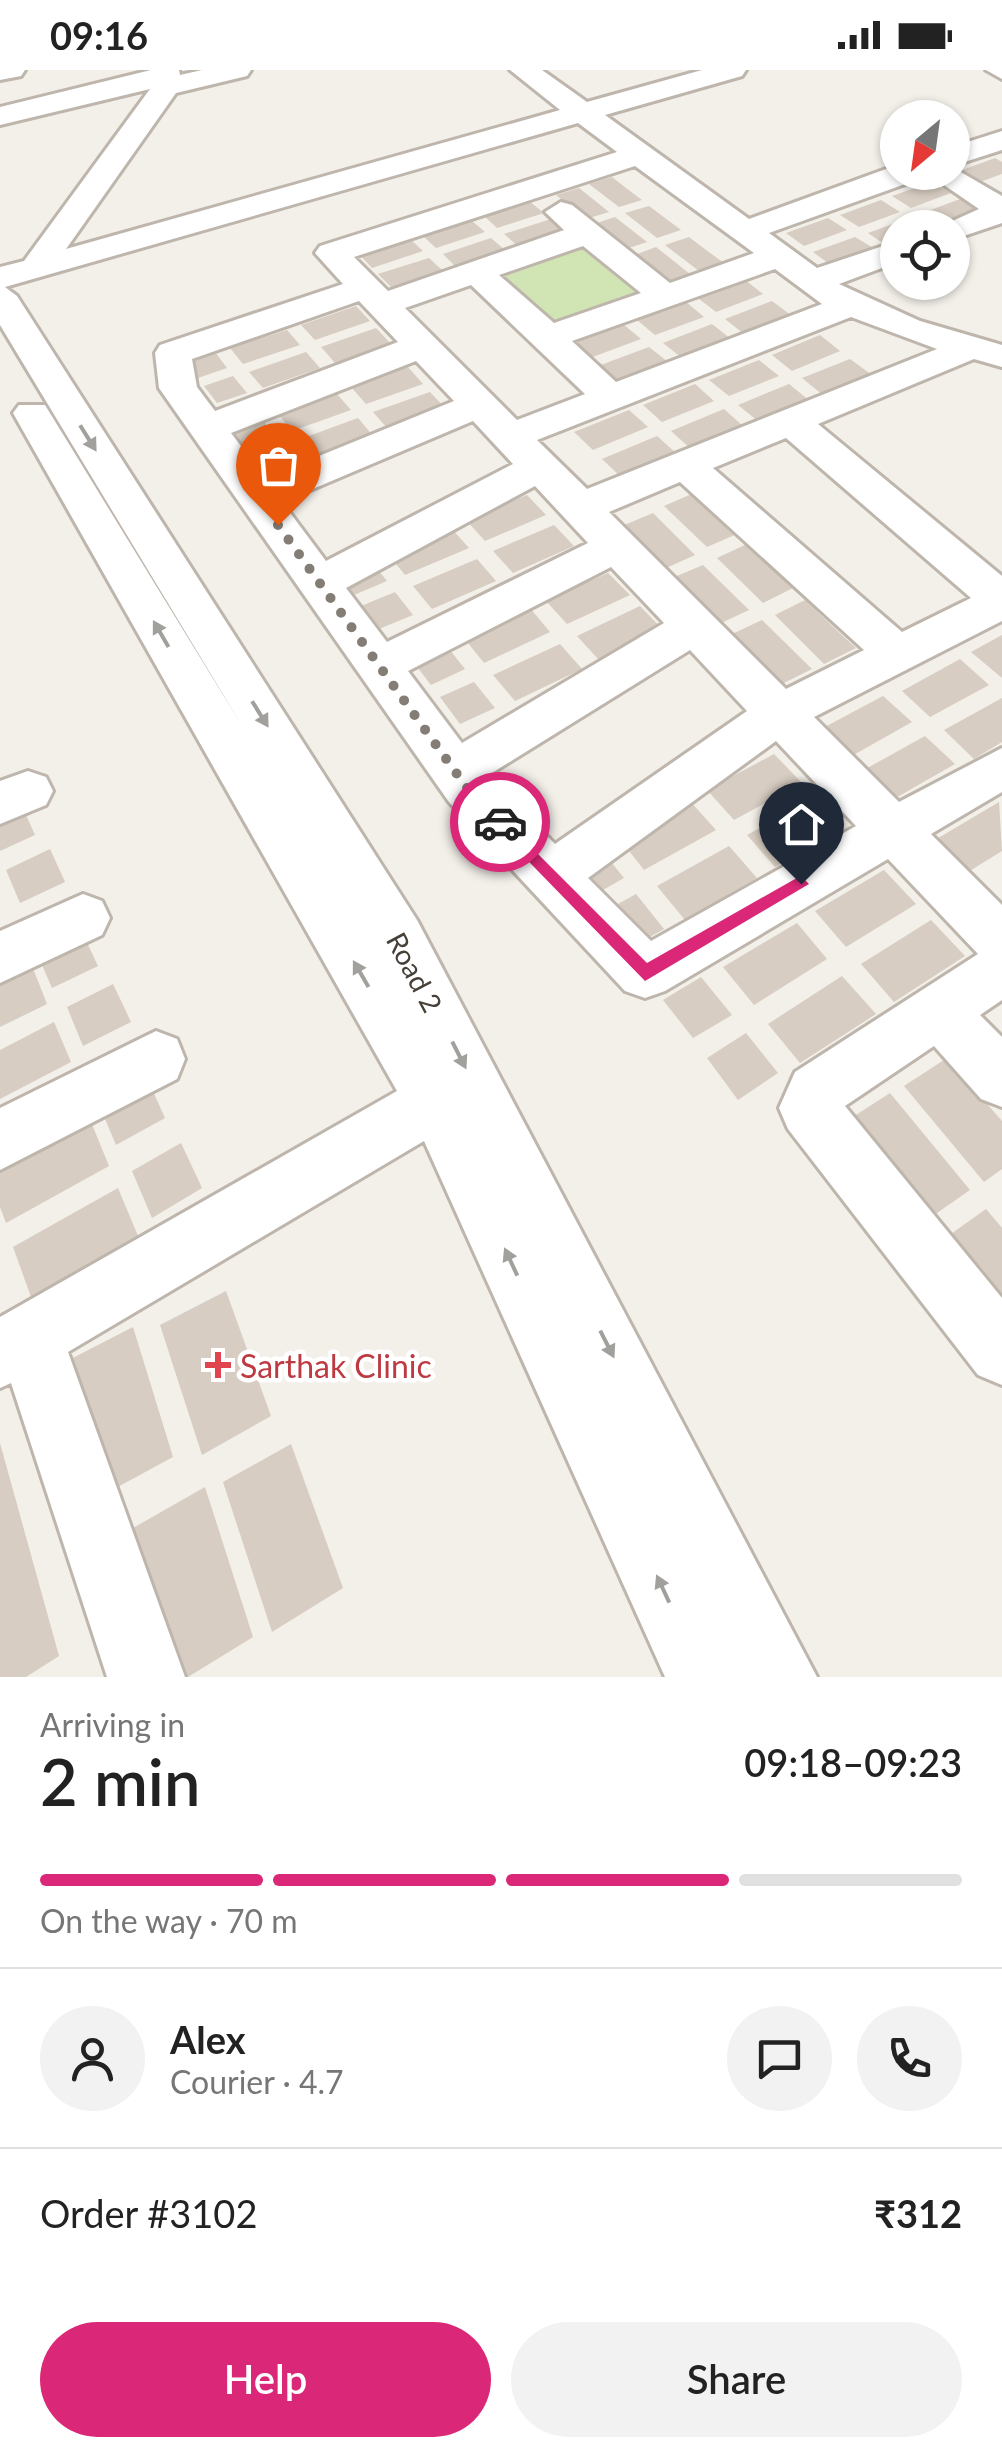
<!DOCTYPE html>
<html lang="en">
<head>
<meta charset="utf-8">
<style>
  body { margin:0; font-family:Lato,sans-serif; background:#f2f2f2; color:#222; height:100vh; display:flex; flex-direction:column; font-size:38px; white-space:nowrap }
  * { box-sizing:border-box; margin:0 }
  p { font-size:32px; color:#767676 }
  .icon { flex:none; width:55px; height:55px; fill:none; stroke:currentColor; stroke-width:2; stroke-linecap:round; stroke-linejoin:round }
  .map { position:relative; height:1607px; overflow:hidden }
  .drawer { display:flex; flex-direction:column; background:#fff; flex:1 }
  .drawer>* { flex:none }
  .needle { width:65px; rotate:209deg }
  .controls { position:absolute; left:880px; top:30px; display:grid; gap:20px }
  .controls a { display:grid; place-items:center; width:90px; height:90px; border-radius:50%; background:#fff; box-shadow:0 2px 8px #0004; font-size:50px }
  .pin { position:absolute; display:grid; place-items:center; width:85px; height:85px; color:#fff; margin:-102px -42px; border-radius:50% 50% 50% 0; rotate:-45deg; box-shadow:0 0 10px #0007 }
  .pin .icon { rotate:45deg }
  .courier { position:absolute; display:grid; place-items:center; width:100px; height:100px; margin:-50px; border:8px solid #db2777; border-radius:50%; background:#fff; color:#222; box-shadow:0 2px 12px #0007 }
  .overview em { font-style:normal; font-weight:600 }
  .overview div { display:flex; flex-direction:column-reverse }
  .overview { display:flex; align-items:center; justify-content:space-between; height:170px; padding:0 40px }
  h1 { font-size:65px; font-weight:600; line-height:75px }
  .bar { display:grid; grid-template-columns:repeat(4,1fr); gap:15px 10px; align-content:center; height:120px; padding:0 40px }
  .bar i { height:12px; border-radius:8px; background:#e0e0e0 }
  .bar .current { background:#db2777 }
  .bar p { grid-column:span 4 }
  .line { display:flex; align-items:center; gap:25px; padding:0 40px; border-top:2px solid #e0e0e0 }
  .line div { flex:1 }
  .round { display:grid; place-items:center; flex:none; width:105px; height:105px; border-radius:52px; background:#f2f2f2 }
  .action { display:flex; gap:20px; margin-top:auto; padding:20px 40px }
  .action a { flex:1; height:115px; border-radius:60px; background:#db2777; color:#fff; font-size:40px; font-weight:600; line-height:115px; text-align:center }
  .action a+a { background:#f2f2f2; color:#222 }
  .status { display:flex; justify-content:space-between; align-items:center; height:70px; padding:0 50px; background:#fff; direction:ltr }
  .status svg { height:28px; fill:currentColor }
  .map>svg:first-child { display:block }
  .green { fill:#d1e4b4 }
  .building { fill:#d7cdc2 }
  .lines { fill:none; stroke-linecap:round; stroke-linejoin:round }
  .minor-casing { stroke:#beb6ac; stroke-width:6 }
  .minor { fill:#fff; fill-rule:evenodd }
  .oneway { fill:#a2a09c }
  .route { fill:#db2777 }
  .done { stroke:#837d76; stroke-width:10; stroke-dasharray:0 18 }
  .health-dot { fill:#e0444e; stroke:#fff; stroke-width:4 }
  .labels { text-anchor:middle; dominant-baseline:central; stroke-width:9; stroke-linejoin:round; paint-order:stroke }
  .street-label { font-size:28px; fill:#464038; stroke:#fff }
  .near-health-label { font-size:32px; fill:#be3a42; stroke:#fff; text-anchor:start }
</style>
</head>
<body>
<div class="status"><b>09:16</b><svg viewBox="0 0 49 12"><path d="M0 12V9h3v3zM5 12V6h3v6zM10 12V3h3v9zM15 12V0h3v12zM26 1h20v11H26zM47 4h2v5h-2z"/></svg></div>
<div class="map">
<svg width="1002" height="1607" viewBox="0 0 1002 1607">
  <rect width="100%" height="100%" fill="#f3efe9"/>
  <!-- green -->
  <polygon class="green" points="584,173 645,222 555,255 497,203"/>
  <!-- building -->
  <g class="building">
    <polygon points="995,88 1002,92 1002,104 977,113 957,102"/>
    <polygon points="612,107 626,118 642,130 619,137 589,114"/>
    <polygon points="932,112 951,123 911,138 892,126"/>
    <polygon points="579,118 609,142 586,149 556,125"/>
    <polygon points="960,129 980,141 939,156 920,144"/>
    <polygon points="881,130 900,142 859,157 840,145"/>
    <polygon points="529,131 544,143 497,158 483,145"/>
    <polygon points="649,136 681,160 657,168 625,143"/>
    <polygon points="615,147 647,172 623,180 591,155"/>
    <polygon points="828,148 847,160 804,176 786,163"/>
    <polygon points="909,148 924,158 898,158 898,172 887,176 868,163"/>
    <polygon points="551,149 566,161 519,177 504,164"/>
    <polygon points="471,150 485,162 436,178 422,165"/>
    <polygon points="689,167 706,180 724,193 699,201 665,175"/>
    <polygon points="855,167 875,179 832,196 813,182"/>
    <polygon points="409,168 423,181 372,198 359,184"/>
    <polygon points="491,168 506,181 457,198 443,184"/>
    <polygon points="656,177 690,204 665,213 632,186"/>
    <polygon points="429,188 443,201 392,218 378,204"/>
    <polygon points="745,210 763,224 716,242 698,228"/>
    <polygon points="772,231 792,246 744,264 725,249"/>
    <polygon points="686,232 704,247 655,265 637,250"/>
    <polygon points="356,236 370,251 315,270 301,255"/>
    <polygon points="623,254 641,269 590,288 573,273"/>
    <polygon points="712,254 731,269 682,288 663,273"/>
    <polygon points="376,258 391,274 335,293 321,277"/>
    <polygon points="287,260 300,275 243,294 230,278"/>
    <polygon points="820,265 840,281 792,301 772,285"/>
    <polygon points="649,277 668,292 616,312 598,296"/>
    <polygon points="215,282 227,298 198,308 186,292"/>
    <polygon points="306,282 320,298 263,318 249,302"/>
    <polygon points="850,289 872,305 823,325 802,308"/>
    <polygon points="759,290 779,306 729,326 709,310"/>
    <polygon points="408,297 423,314 366,334 351,317"/>
    <polygon points="233,306 247,323 217,333 204,316"/>
    <polygon points="695,314 714,331 662,352 643,335"/>
    <polygon points="789,314 810,331 759,352 738,335"/>
    <polygon points="430,322 446,339 389,360 373,342"/>
    <polygon points="336,323 351,340 292,361 278,344"/>
    <polygon points="724,339 744,357 691,379 671,361"/>
    <polygon points="629,340 648,357 593,380 574,362"/>
    <polygon points="261,348 275,366 244,377 231,359"/>
    <polygon points="358,348 373,366 313,389 298,370"/>
    <polygon points="657,366 677,384 622,408 602,389"/>
    <polygon points="282,375 296,393 265,405 251,386"/>
    <polygon points="694,423 737,464 707,477 664,436"/>
    <polygon points="527,425 546,445 485,471 466,450"/>
    <polygon points="653,443 695,485 664,499 622,456"/>
    <polygon points="554,455 574,476 513,503 493,481"/>
    <polygon points="450,457 469,478 405,505 387,483"/>
    <polygon points="747,474 793,518 763,533 717,488"/>
    <polygon points="369,489 387,511 354,525 336,502"/>
    <polygon points="477,489 496,511 432,539 413,516"/>
    <polygon points="703,495 749,540 717,555 672,508"/>
    <polygon points="608,503 630,525 567,554 546,531"/>
    <polygon points="395,522 413,545 379,559 361,536"/>
    <polygon points="805,530 830,554 856,578 824,594 775,545"/>
    <polygon points="640,536 663,560 599,590 577,566"/>
    <polygon points="530,538 550,562 484,593 464,568"/>
    <polygon points="762,550 812,599 780,615 730,565"/>
    <polygon points="1002,565 1002,608 971,582"/>
    <polygon points="445,574 465,599 431,615 411,589"/>
    <polygon points="560,574 582,599 515,631 493,605"/>
    <polygon points="960,589 989,615 930,647 902,621"/>
    <polygon points="474,612 495,638 460,654 440,627"/>
    <polygon points="883,626 912,652 850,687 821,659"/>
    <polygon points="1002,628 1002,672 974,689 944,660"/>
    <polygon points="925,666 955,694 892,730 862,701"/>
    <polygon points="774,684 802,713 734,750 707,720"/>
    <polygon points="815,727 844,758 775,797 747,765"/>
    <polygon points="689,730 716,760 644,800 619,768"/>
    <polygon points="999,732 1002,781 968,802 935,770"/>
    <polygon points="21,734 35,765 0,781 0,743"/>
    <polygon points="598,776 624,808 587,829 561,795"/>
    <polygon points="729,776 757,808 685,850 657,816"/>
    <polygon points="50,779 65,812 20,833 6,800"/>
    <polygon points="884,800 916,834 846,877 815,841"/>
    <polygon points="636,824 664,859 625,881 598,845"/>
    <polygon points="931,850 965,886 894,932 861,894"/>
    <polygon points="797,853 827,889 754,935 723,897"/>
    <polygon points="81,860 98,896 52,918 36,881"/>
    <polygon points="32,896 47,934 0,957 0,912"/>
    <polygon points="842,906 876,944 800,993 768,954"/>
    <polygon points="701,907 732,945 693,968 663,930"/>
    <polygon points="113,914 131,952 83,976 67,937"/>
    <polygon points="54,952 71,992 0,1029 0,980"/>
    <polygon points="746,963 778,1003 738,1030 707,988"/>
    <polygon points="947,988 1002,1051 1002,1099 984,1112 904,1016"/>
    <polygon points="146,1006 165,1048 116,1075 98,1032"/>
    <polygon points="890,1023 970,1120 924,1152 845,1052"/>
    <polygon points="91,1052 109,1096 6,1153 0,1137 0,1101"/>
    <polygon points="181,1073 202,1118 152,1148 132,1101"/>
    <polygon points="118,1118 138,1166 31,1227 13,1177"/>
    <polygon points="986,1139 1002,1158 1002,1249 941,1171"/>
    <polygon points="226,1221 271,1346 202,1385 160,1255"/>
    <polygon points="133,1257 173,1387 101,1426 65,1292"/>
    <polygon points="0,1373 59,1586 26,1607 0,1607"/>
    <polygon points="291,1374 343,1518 272,1562 223,1412"/>
    <polygon points="205,1417 253,1567 188,1607 175,1607 133,1458"/>
  </g>
  <g class="lines">
    <defs>
      <g id="minor">
        <polygon points="0,0 25,0 21,6 0,10"/>
        <path d="M 151,0 L 179,0 L 180,5 L 202,0 L 251,0 L 247,6 L 176,23 L 66,179 L 560,40 L 510,0 L 542,0 L 587,32 L 702,0 L 746,0 L 742,6 L 605,45 L 749,149 L 897,95 L 898,102 L 923,102 L 919,109 L 769,163 L 817,198 L 898,171 L 898,192 L 839,214 L 920,251 L 1002,275 L 1002,297 L 974,289 L 818,354 L 1002,506 L 1002,551 L 814,647 L 899,732 L 1002,678 L 1002,722 L 931,764 L 1002,835 L 1002,930 L 980,945 L 1002,967 L 1002,1037 L 981,1029 L 934,976 L 845,1036 L 1002,1228 L 1002,1315 L 978,1305 L 788,1059 L 779,1038 L 795,1002 L 978,884 L 888,789 L 665,921 L 645,928 L 625,921 L 449,732 L 159,318 L 155,283 L 160,275 L 343,214 L 315,183 L 320,176 L 617,82 L 578,53 L 5,217 L 17,226 L 417,850 L 817,1607 L 665,1607 L 424,1071 L 68,1282 L 185,1607 L 107,1607 L 11,1313 L 0,1318 L 0,1247 L 397,1021 L 13,343 L 19,335 L 45,335 L 244,659 L 0,255 L 0,197 L 24,191 L 150,19 L 0,55 L 0,37 ZM 635,96 L 754,183 L 670,213 L 572,135 L 561,132 L 545,142 L 564,160 L 388,221 L 354,187 ZM 583,176 L 641,223 L 554,253 L 499,205 ZM 775,199 L 822,234 L 616,312 L 572,271 ZM 471,215 L 585,324 L 517,350 L 405,238 ZM 359,231 L 398,272 L 215,341 L 197,317 L 192,289 ZM 851,247 L 937,279 L 587,419 L 537,370 ZM 416,291 L 454,331 L 265,408 L 231,363 ZM 473,351 L 513,394 L 326,491 L 282,432 ZM 786,368 L 971,528 L 902,562 L 713,398 ZM 680,412 L 864,580 L 786,619 L 609,442 ZM 535,416 L 588,473 L 387,572 L 346,518 ZM 611,497 L 664,553 L 462,673 L 408,601 ZM 690,580 L 747,641 L 555,774 L 487,706 ZM 776,671 L 856,756 L 651,871 L 588,808 Z"/>
        <polygon points="986,0 1002,0 1002,9"/>
        <polygon points="1002,61 1002,80 952,96 952,77"/>
        <polygon points="952,97 1002,126 1002,153 952,170 952,158 937,158 979,139 925,102 952,102"/>
        <polygon points="28,701 46,707 53,721 46,735 0,754 0,711"/>
        <polygon points="83,824 102,831 110,848 102,865 0,913 0,861"/>
        <polygon points="156,961 177,969 185,989 177,1009 0,1100 0,1038"/>
      </g>
    </defs>
    <!-- minor casing -->
    <use href="#minor" class="minor-casing"/>
    <!-- minor -->
    <use href="#minor" class="minor"/>
  </g>
  <!-- one-way arrows -->
  <defs><path id="oneway-solid" d="M-6-.8H1V-3.2L6.5 0L1 3.2V.8H-6Z" transform="scale(2.5)"/></defs>
  <g class="oneway">
    <use href="#oneway-solid" transform="translate(88 368) rotate(58)"/>
    <use href="#oneway-solid" transform="translate(161 564) rotate(-120)"/>
    <use href="#oneway-solid" transform="translate(260 644) rotate(58)"/>
    <use href="#oneway-solid" transform="translate(361 904) rotate(-120)"/>
    <use href="#oneway-solid" transform="translate(459 985) rotate(63)"/>
    <use href="#oneway-solid" transform="translate(511 1192) rotate(-115)"/>
    <use href="#oneway-solid" transform="translate(607 1274) rotate(63)"/>
    <use href="#oneway-solid" transform="translate(663 1519) rotate(-115)"/>
  </g>
  <!-- route -->
  <polygon class="route" points="500,746 647,893 795,809 801,806 809,814 645,911 495,757 495,748"/>
  <g class="lines">
    <!-- done -->
    <polyline class="done" points="278,455 467,718 500,752"/>
  </g>
  <!-- markers -->
  <path class="health-dot" d="M213 1280h10v10h10v10h-10v10h-10v-10h-10v-10h10z"/>
  <g class="labels">
    <!-- street labels -->
    <g class="street-label">
      <text transform="translate(415 902) rotate(62)">Road 2</text>
    </g>
    <!-- near-health labels -->
    <g class="near-health-label">
      <text x="240" y="1295">Sarthak Clinic</text>
    </g>
  </g>
</svg>
<div class="controls">
<a><svg class="needle" viewBox="-14 -14 28 28"><path d="M0-13l5 13h-10z" fill="#e53935"/><path d="M0 13l5-13h-10z" fill="#767676"/></svg></a>
<a><svg class="icon" aria-label="locate" viewBox="0 0 24 24"><circle cx="12" cy="12" r="6"/><path d="M12 2v4M12 18v4M2 12h4M18 12h4"/></svg></a>
</div>
<div class="pin" style="left:278px;top:455px;background:#ea580c"><svg class="icon" aria-label="bag" viewBox="0 0 24 24"><path d="M5 8h14l-1 12H6zM9 8a3 3 0 0 1 6 0"/></svg></div>
<div class="pin" style="left:801px;top:814px;background:#1f2937"><svg class="icon" aria-label="home" viewBox="0 0 24 24"><path d="M3 11l9-7 9 7M6 9v11h12V9"/></svg></div>
<div class="courier" style="left:500px;top:752px"><svg class="icon" aria-label="car" viewBox="0 0 24 24"><path d="M5 17H2v-5l4-1 3-4h7l3 4 3 1v5h-3M9 17h6M6 11h13"/><circle cx="7" cy="17" r="2"/><circle cx="17" cy="17" r="2"/></svg></div>
</div>
<section class="drawer">
<div class="overview"><div><h1>2 min</h1><p>Arriving in</p></div><em>09:18–09:23</em></div>
<div class="bar"><i class="current"></i><i class="current"></i><i class="current"></i><i></i><p>On the way · 70 m</p></div>
<div class="line" style="height:180px"><a class="round"><svg class="icon" aria-label="person" viewBox="0 0 24 24"><circle cx="12" cy="8" r="4"/><path d="M4 21q1-7 8-7t8 7"/></svg></a><div><b>Alex</b><p>Courier · 4.7</p></div><a class="round"><svg class="icon" aria-label="chat" viewBox="0 0 24 24"><path d="M4 5h16v11H9l-5 4z"/></svg></a><a class="round"><svg class="icon" aria-label="phone" viewBox="0 0 24 24"><path d="M5 4h4l2 5-3 2q2 4 5 5l2-3 5 2v4C11 20 4 13 5 4z"/></svg></a></div>
<div class="line" style="height:130px"><div>Order #3102</div><b>₹312</b></div>
<div class="action"><a>Help</a><a>Share</a></div>
</section>
</body>
</html>
